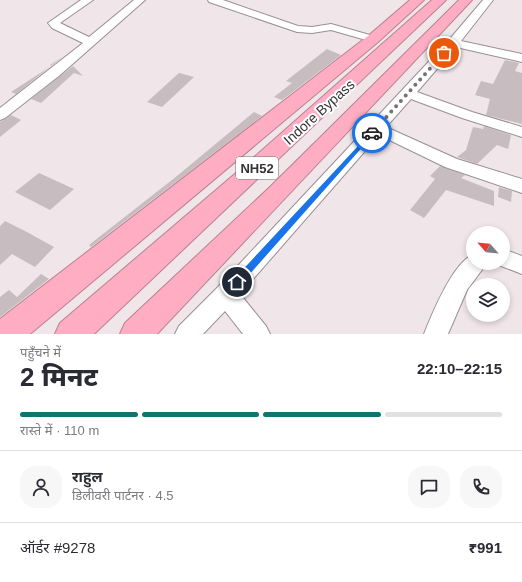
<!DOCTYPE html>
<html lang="hi">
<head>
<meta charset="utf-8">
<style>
  body { margin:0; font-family:Arial,"Noto Sans Devanagari",sans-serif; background:#f7f7f7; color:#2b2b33; height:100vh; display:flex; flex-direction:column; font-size:15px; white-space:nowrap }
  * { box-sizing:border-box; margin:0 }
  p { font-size:13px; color:#7c7c81 }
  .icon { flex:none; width:22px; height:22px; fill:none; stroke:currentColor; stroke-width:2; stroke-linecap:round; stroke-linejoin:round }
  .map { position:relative; height:334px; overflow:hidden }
  .sheet { display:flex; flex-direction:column; background:#fff; flex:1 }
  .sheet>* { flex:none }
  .needle { width:26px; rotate:297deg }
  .tools { position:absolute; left:466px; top:226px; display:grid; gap:8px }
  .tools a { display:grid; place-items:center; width:44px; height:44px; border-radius:50%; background:#fff; box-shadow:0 2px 6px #0003; font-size:20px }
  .pin { position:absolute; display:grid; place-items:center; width:34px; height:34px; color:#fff; margin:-17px; border:2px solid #fff; border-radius:50%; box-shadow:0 1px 4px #0007 }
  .courier { position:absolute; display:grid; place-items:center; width:40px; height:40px; margin:-20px; border:3px solid #1a73e8; border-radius:50%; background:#fff; color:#222; box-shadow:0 1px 5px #0007 }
  .overview em { font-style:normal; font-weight:800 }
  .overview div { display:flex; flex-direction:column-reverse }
  .overview { display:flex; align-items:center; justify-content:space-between; height:68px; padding:0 20px }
  h1 { font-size:26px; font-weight:800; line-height:30px }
  .bar { display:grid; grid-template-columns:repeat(4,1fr); gap:6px 4px; align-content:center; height:48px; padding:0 20px }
  .bar i { height:5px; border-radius:3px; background:#e1e1e2 }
  .bar .active { background:#0f766e }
  .bar p { grid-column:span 4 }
  .line { display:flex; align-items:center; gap:10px; padding:0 20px; border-top:1px solid #e1e1e2 }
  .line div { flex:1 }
  .round { display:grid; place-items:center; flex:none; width:42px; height:42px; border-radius:16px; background:#f7f7f7 }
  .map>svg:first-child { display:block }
  .building { fill:#c7bcbf }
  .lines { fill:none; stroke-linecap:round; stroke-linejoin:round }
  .minor-casing { stroke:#998f91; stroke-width:2 }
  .highway-casing { stroke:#b88291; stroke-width:2 }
  .minor { fill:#fff; fill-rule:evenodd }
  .highway { fill:#feadc3; fill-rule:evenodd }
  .route { fill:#1a73e8 }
  .done { stroke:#787173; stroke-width:4; stroke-dasharray:0 7.2 }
  .labels { text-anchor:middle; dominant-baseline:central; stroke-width:4; stroke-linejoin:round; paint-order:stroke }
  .shield { fill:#fff; stroke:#737071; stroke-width:1 }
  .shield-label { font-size:13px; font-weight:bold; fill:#373334 }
  .street-label { font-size:14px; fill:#373334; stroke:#fff }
</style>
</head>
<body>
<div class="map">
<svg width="522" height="334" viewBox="0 0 522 334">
  <rect width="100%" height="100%" fill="#f0e5e8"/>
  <!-- building -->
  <g class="building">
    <polygon points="327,49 341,55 282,100 274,97 292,83 286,81"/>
    <polygon points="62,57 16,94 11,92 51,66 50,65"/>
    <polygon points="505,60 519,63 515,71 522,73 522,124 486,115 490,99 475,95 481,81 493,84"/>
    <polygon points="73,66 83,76 74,73 41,103 31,99"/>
    <polygon points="179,73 194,77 162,107 147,102"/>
    <polygon points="254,112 262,116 91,247 89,245 177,176"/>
    <polygon points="11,115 21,120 0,137 0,122"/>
    <polygon points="484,126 511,135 508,149 497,145 477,164 457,157 466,150 473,127 483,129"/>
    <polygon points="440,166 465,175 461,178 494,191 494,206 446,190 424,218 410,210 435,179 430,176"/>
    <polygon points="39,173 74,189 50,210 15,192"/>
    <polygon points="499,187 512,191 511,202 498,197"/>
    <polygon points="5,221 25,231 54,247 35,267 12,254 0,265 0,226"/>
    <polygon points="41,274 49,279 0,317 0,297 9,290 17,297"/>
  </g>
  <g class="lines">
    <defs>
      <g id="minor">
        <polygon points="81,0 93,0 60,23 89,37 134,0 145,0 60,75 5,118 0,120 0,108 83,43 52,28 48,23"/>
        <polygon points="208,0 223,0 298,26 312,27 331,24 377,37 379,39 373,42 331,30 312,33 297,32 209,2"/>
        <polygon points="483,0 493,0 461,41 522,54 522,62 456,47 417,92 472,112 522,127 522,137 462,118 411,99 386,127 457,159 522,179 522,193 445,167 379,135 240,294 266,326 270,334 243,334 225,311 203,334 175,334 179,326 218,287 449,40"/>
        <polygon points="503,249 522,256 522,274 496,264 495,263 503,263"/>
        <path d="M 473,255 L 473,263 L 487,263 L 467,290 L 448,334 L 424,334 C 432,314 453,262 473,255 Z"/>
      </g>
      <g id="highway">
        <polygon points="410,0 424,0 378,42 30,334 0,334 0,319 368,36"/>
        <polygon points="432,0 446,0 94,334 55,334 60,323 243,167"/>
        <polygon points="459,0 472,0 157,334 120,334 125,323 271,186"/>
      </g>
    </defs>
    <!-- minor casing -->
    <use href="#minor" class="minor-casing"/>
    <!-- highway casing -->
    <use href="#highway" class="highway-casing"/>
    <!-- minor -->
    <use href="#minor" class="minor"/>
    <!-- highway -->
    <use href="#highway" class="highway"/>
  </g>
  <!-- route -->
  <polygon class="route" points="372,131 375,133 374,134 240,285 234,285 234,279"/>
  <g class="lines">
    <!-- done -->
    <polyline class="done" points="372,133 444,53"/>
  </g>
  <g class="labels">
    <!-- shield labels -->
    <rect class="shield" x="236" y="157" width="42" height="22" rx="3"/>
    <g class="shield-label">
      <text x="257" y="168">NH52</text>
    </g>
    <!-- street labels -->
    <g class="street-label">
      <text transform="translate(319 112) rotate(-42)">Indore Bypass</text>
    </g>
  </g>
</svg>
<div class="tools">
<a><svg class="needle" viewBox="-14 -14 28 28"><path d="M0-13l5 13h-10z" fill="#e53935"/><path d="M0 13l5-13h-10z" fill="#7c7c81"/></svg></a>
<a><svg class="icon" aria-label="layers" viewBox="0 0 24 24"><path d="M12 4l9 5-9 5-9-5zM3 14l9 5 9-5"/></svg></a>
</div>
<div class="pin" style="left:444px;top:53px;background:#ea580c"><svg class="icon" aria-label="bag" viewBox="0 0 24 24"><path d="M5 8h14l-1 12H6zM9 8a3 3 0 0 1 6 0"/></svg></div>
<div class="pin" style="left:237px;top:282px;background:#1f2937"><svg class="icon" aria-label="home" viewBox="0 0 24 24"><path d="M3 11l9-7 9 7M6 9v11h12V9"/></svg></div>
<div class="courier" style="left:372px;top:133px"><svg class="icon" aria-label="car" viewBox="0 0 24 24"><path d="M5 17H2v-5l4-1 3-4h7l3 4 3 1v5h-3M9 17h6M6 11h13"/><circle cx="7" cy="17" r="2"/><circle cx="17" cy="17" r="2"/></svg></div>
</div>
<section class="sheet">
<div class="overview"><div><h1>2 मिनट</h1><p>पहुँचने में</p></div><em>22:10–22:15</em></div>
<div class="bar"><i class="active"></i><i class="active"></i><i class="active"></i><i></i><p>रास्ते में · 110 m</p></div>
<div class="line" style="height:72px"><a class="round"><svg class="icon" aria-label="person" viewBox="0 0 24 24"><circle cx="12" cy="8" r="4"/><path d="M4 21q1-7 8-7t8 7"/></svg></a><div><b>राहुल</b><p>डिलीवरी पार्टनर · 4.5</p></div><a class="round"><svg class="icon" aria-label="chat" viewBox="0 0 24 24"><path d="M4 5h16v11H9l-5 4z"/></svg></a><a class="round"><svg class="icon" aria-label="phone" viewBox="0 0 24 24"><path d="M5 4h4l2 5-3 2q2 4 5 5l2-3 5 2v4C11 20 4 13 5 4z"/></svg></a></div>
<div class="line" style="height:52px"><div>ऑर्डर #9278</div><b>₹991</b></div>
</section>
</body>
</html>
